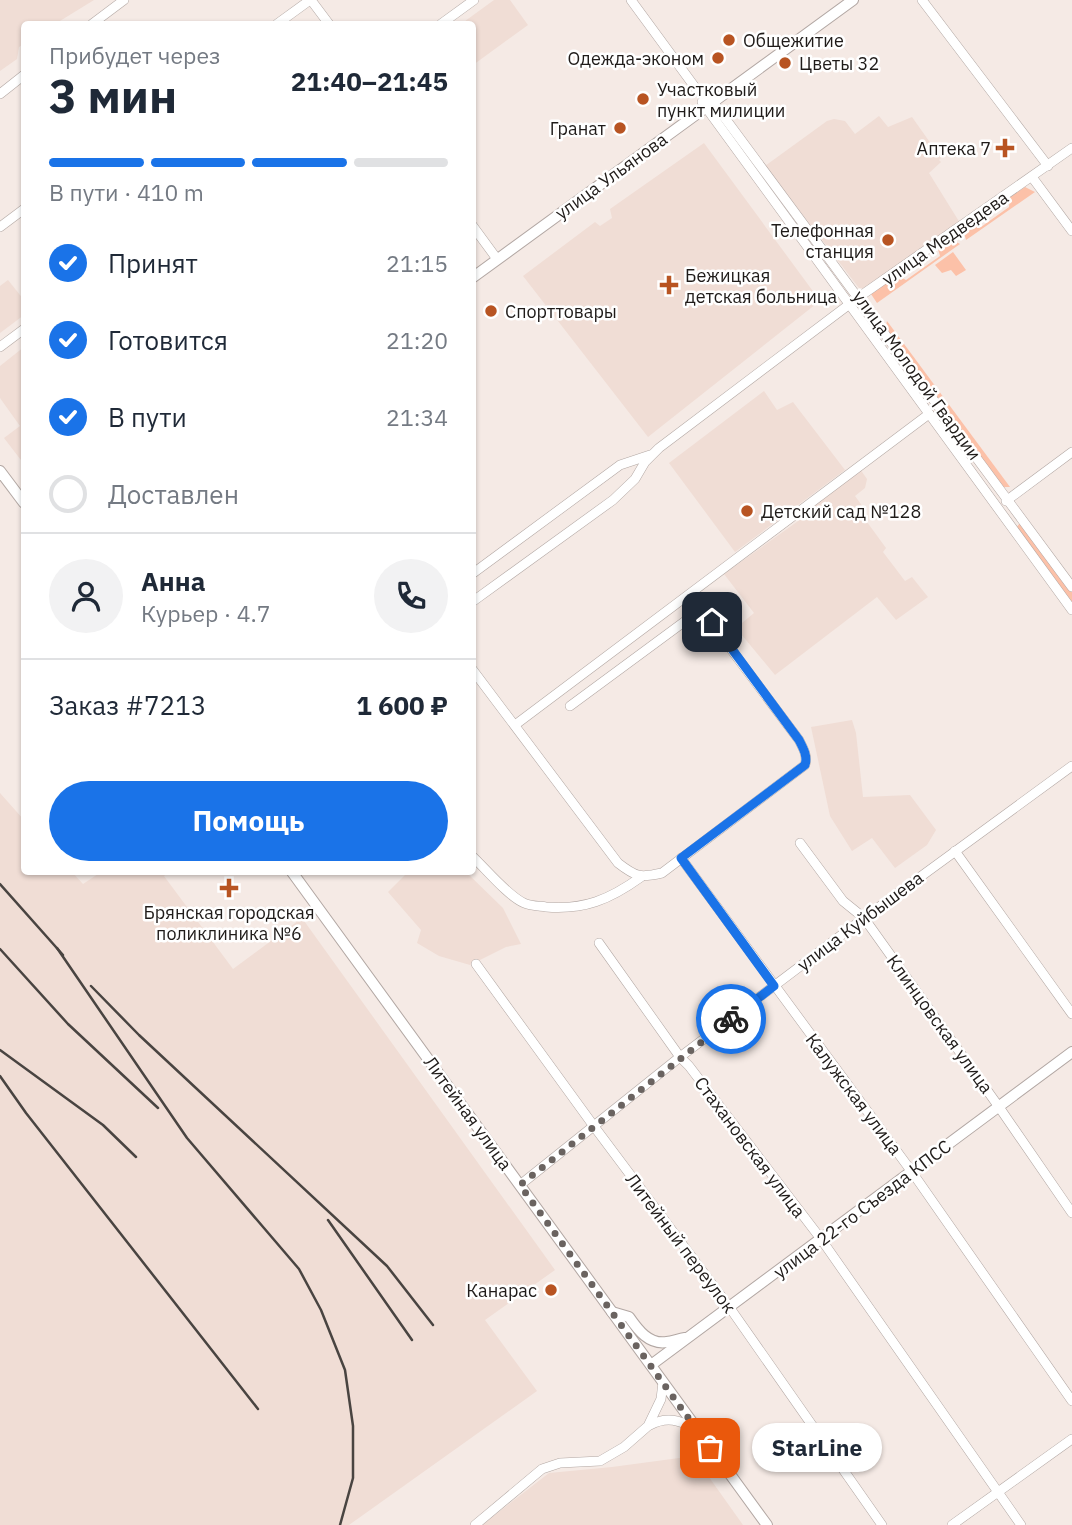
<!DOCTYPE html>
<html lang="ru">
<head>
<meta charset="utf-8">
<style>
  body { margin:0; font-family:"IBM Plex Sans",sans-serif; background:#f2f2f3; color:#1f2937; height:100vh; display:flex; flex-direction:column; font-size:26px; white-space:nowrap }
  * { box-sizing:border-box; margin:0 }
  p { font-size:23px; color:#747a83 }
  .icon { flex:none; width:38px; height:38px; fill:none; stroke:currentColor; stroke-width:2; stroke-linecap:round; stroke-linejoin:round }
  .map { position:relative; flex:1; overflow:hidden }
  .details { position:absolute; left:21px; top:21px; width:455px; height:854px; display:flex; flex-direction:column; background:#fff; border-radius:7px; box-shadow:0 2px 5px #0004 }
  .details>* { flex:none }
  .pin { position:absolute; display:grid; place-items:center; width:60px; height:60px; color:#fff; margin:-30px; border-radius:14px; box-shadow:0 4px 10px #0006 }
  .courier { position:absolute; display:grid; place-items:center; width:70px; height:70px; margin:-35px; border:5px solid #1a73e8; border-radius:50%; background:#fff; color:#222; box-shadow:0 2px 9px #0007 }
  .bubble { position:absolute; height:49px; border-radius:24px; background:#fff; box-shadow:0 2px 5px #0004; font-size:23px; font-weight:700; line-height:49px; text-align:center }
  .head em { font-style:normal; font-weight:700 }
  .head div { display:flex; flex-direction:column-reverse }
  .head { display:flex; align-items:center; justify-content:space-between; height:119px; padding:0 28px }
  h1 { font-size:46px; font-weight:700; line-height:52px }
  .bar { display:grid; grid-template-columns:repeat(4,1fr); gap:10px 7px; align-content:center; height:84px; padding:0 28px }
  .bar i { height:9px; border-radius:5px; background:#e0e1e3 }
  .bar .selected { background:#1a73e8 }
  .bar p { grid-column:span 4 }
  .line { display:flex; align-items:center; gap:18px; padding:0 28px; border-top:2px solid #e0e1e3 }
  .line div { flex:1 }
  .round { display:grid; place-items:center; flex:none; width:74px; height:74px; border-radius:37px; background:#f2f2f3 }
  ol { padding:0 28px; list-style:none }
  li { display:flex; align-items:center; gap:21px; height:77px }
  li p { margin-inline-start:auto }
  li .icon { padding:7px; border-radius:50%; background:#1a73e8; color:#fff; stroke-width:4 }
  li:last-child { color:#747a83 }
  li i { width:38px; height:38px; border:4px solid #e0e1e3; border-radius:50% }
  .action { display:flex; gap:14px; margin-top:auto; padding:14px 28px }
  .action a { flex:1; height:80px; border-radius:42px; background:#1a73e8; color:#fff; font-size:28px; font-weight:700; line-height:80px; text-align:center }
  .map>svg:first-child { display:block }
  .built { fill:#f0ddd5 }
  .green { fill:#fcc1a8 }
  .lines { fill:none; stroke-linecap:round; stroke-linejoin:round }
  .minor-casing { stroke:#b2a7a3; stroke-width:10 }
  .major-casing { stroke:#b2a7a3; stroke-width:12 }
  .minor { stroke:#fff; stroke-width:9 }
  .major { stroke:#fff; stroke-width:10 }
  .rail { stroke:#494441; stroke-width:2.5 }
  .done { stroke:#6a6360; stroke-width:7; stroke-dasharray:0 12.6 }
  .route { stroke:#1a73e8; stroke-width:9 }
  .poi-dot { fill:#b85422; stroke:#fff; stroke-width:2.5 }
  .labels { text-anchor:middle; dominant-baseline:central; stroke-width:5; stroke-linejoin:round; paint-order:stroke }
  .poi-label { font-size:18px; fill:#1f1b19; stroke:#fff; text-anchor:start }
  .street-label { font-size:18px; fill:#1f1b19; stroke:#fff }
</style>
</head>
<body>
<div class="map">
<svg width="1072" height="1525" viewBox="0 0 1072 1525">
  <rect width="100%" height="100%" fill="#f5eae5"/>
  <!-- built -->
  <g class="built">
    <polygon points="0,0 94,0 55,24 24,24 24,44 19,47 17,59 0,71"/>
    <polygon points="494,0 510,0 528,25 473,65 472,24 461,24"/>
    <polygon points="879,116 888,127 912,117 941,158 939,160 941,162 929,173 960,223 866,288 859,288 765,166 827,121 834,119 845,121 855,134"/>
    <polygon points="704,143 815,294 816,304 648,437 523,276 595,222 600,226 612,218 610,209"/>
    <polygon points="8,280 24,300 24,315 0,333 0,286"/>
    <polygon points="24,347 24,464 4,438 20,426 0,398 0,366"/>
    <polygon points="764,391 777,410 793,402 845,470 735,552 669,463"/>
    <polygon points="860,469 867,479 865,488 855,496 863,507 859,511 886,548 883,552 905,581 912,577 928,597 896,620 877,597 775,675 736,628 754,613 724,574 815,509 811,503"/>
    <polygon points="852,720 856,733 863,797 910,795 936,830 927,845 895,868 872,838 852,851 830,816 811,727"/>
    <polygon points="0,793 24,820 24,872 72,872 83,884 101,872 169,872 164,876 233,969 302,918 555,1270 485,1320 537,1391 349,1525 0,1525"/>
    <polygon points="408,872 466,872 503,908 521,944 506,947 470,965 439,956 417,943 421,930 388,892"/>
    <polygon points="694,1456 743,1525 482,1525 549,1473 612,1467"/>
  </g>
  <!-- green -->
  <g class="green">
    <polygon points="1025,187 1035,192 966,240 964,233 966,227 974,223 981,227 1009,207 1010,197"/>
    <polygon points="953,240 960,244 877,303 871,294 897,275 906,280 940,256 938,249 947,241"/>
    <polygon points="953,252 966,270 956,276 951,270 942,273 935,265"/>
    <polygon points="887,321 1010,487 1004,487 1001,485 885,329"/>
    <polygon points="1020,523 1072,591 1072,603 1016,528"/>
  </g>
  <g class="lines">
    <defs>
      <g id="minor">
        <polyline points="311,0 329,24"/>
        <polyline points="631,0 697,90 713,102 1072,587"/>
        <polyline points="922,0 1048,166"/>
        <polyline points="92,24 124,0"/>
        <polyline points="277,24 310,0"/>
        <polyline points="441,24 474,0"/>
        <polyline points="0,94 24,75"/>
        <polyline points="702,102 1072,610"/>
        <polyline points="1032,177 1072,231"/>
        <polyline points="472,225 497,259"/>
        <polyline points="0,227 24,209"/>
        <polyline points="0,347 24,329"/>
        <polyline points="1006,501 1072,452"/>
        <polyline points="472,574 620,465 650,455"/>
        <polyline points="472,602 613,500 635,479 645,462 659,448 859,297 1072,148"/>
        <path d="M 472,669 L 618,863 C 636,877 640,878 662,873 L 805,765 C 808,756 803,748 799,740 L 704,613 L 692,616 L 570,706"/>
        <polyline points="515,725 929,414"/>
        <polyline points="800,843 843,901 864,918 999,1107 1072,1213"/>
        <polyline points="955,851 1072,1014"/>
        <path d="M 472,856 C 486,869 508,896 524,903 C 531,906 539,906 546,907 C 584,910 609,900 641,877"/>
        <polyline points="681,858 912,1172 1072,1401"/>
        <polyline points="599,943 680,1057 689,1066 821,1239 1021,1525"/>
        <polyline points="476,964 593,1125 730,1308 882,1525"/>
        <polyline points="520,1185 680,1057 864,918 1072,766"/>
        <path d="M 650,1425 C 667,1416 679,1420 696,1429"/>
        <polyline points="475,1525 542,1469 560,1463 600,1461 624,1447 648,1426 661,1399 663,1382"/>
        <polyline points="952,1525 1072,1439"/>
      </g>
      <g id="major">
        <polyline points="472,278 853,0"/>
        <polyline points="0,471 24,503"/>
        <polyline points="292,872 767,1525"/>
        <path d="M 612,1312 L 629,1317 C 638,1330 649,1345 667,1342 C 673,1341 679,1339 685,1338"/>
        <polyline points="651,1365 1072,1052"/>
      </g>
    </defs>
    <!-- minor casing -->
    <use href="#minor" class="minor-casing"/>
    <!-- major casing -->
    <use href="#major" class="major-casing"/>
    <!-- minor -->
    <use href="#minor" class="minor"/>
    <!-- major -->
    <use href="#major" class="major"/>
    <!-- rail -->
    <g class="rail">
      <polyline points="0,884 63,955"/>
      <polyline points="57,948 187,1138 299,1269 321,1310 345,1370 353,1426 353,1478 340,1525"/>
      <polyline points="0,949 68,1024 158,1108"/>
      <polyline points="91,986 139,1035 387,1266 433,1325"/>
      <polyline points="0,1050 103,1125 136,1157"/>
      <polyline points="0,1076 26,1113 258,1409"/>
      <polyline points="328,1220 412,1340"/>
    </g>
  </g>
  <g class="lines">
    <!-- done -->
    <polyline class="done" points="710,1448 520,1185 731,1019"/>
    <!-- route -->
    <path class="route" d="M 712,622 L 799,740 C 803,748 808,756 805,765 L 681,858 L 774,986 L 731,1019"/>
  </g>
  <!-- markers -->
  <g class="poi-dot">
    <circle cx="729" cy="40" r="7"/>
    <circle cx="718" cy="58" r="7"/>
    <circle cx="785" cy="63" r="7"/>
    <circle cx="643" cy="99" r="7"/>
    <circle cx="620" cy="128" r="7"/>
    <path d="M1001.5 137.5h7v7h7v7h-7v7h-7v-7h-7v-7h7z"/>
    <circle cx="888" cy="240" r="7"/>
    <path d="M665.5 274.5h7v7h7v7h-7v7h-7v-7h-7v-7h7z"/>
    <circle cx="491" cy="311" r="7"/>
    <circle cx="747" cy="511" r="7"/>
    <path d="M225.5 877.5h7v7h7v7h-7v7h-7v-7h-7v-7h7z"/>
    <circle cx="551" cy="1290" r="7"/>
  </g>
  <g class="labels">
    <!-- poi labels -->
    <g class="poi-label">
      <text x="743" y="40">Общежитие</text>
      <text x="704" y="58" text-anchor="end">Одежда-эконом</text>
      <text x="799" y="63">Цветы 32</text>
      <text x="657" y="89">Участковый<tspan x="657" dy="21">пункт милиции</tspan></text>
      <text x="606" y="128" text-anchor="end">Гранат</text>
      <text x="991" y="148" text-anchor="end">Аптека 7</text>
      <text x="874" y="230" text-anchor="end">Телефонная<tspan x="874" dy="21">станция</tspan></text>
      <text x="685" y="275">Бежицкая<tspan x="685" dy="21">детская больница</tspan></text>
      <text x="505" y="311">Спорттовары</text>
      <text x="761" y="511">Детский сад №128</text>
      <text x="229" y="912" text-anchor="middle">Брянская городская<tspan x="229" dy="21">поликлиника №6</tspan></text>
      <text x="537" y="1290" text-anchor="end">Канарас</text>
    </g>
    <!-- street labels -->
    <g class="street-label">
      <text transform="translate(611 176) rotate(-36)">улица Ульянова</text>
      <text transform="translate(945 238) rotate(-35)">улица Медведева</text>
      <text transform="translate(917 375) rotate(54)">улица Молодой Гвардии</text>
      <text transform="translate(860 921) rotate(-37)">улица Куйбышева</text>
      <text transform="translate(940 1024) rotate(54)">Клинцовская улица</text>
      <text transform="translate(854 1094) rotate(53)">Калужская улица</text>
      <text transform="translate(468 1113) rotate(54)">Литейная улица</text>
      <text transform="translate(750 1147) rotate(53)">Стахановская улица</text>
      <text transform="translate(862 1209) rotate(-37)">улица 22-го Съезда КПСС</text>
      <text transform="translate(681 1243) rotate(53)">Литейный переулок</text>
    </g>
  </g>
</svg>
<div class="pin" style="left:710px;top:1448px;background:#ea580c"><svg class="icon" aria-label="bag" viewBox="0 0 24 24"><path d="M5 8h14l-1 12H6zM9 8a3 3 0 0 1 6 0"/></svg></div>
<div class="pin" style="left:712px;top:622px;background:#1f2937"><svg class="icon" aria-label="home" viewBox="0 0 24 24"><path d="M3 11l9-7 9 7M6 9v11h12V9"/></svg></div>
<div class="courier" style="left:731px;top:1019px"><svg class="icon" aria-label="bike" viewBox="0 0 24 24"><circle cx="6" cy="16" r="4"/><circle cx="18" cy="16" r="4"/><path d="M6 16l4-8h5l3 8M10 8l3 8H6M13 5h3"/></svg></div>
<div class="bubble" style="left:752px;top:1423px;width:130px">StarLine</div>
<section class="details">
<div class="head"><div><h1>3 мин</h1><p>Прибудет через</p></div><em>21:40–21:45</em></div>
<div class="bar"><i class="selected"></i><i class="selected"></i><i class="selected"></i><i></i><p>В пути · 410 m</p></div>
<ol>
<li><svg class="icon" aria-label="check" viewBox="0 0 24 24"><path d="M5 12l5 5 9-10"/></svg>Принят<p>21:15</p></li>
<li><svg class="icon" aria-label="check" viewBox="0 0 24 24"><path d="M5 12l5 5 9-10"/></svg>Готовится<p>21:20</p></li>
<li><svg class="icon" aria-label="check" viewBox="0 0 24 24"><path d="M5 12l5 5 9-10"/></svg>В пути<p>21:34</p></li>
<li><i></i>Доставлен</li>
</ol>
<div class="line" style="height:126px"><a class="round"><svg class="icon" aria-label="person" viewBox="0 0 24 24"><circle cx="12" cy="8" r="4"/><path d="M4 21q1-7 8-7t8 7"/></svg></a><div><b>Анна</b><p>Курьер · 4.7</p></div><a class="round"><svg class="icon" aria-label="phone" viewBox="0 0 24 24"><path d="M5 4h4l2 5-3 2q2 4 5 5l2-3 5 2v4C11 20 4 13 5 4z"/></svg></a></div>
<div class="line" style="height:91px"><div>Заказ #7213</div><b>1 600 ₽</b></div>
<div class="action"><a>Помощь</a></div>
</section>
</div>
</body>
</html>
